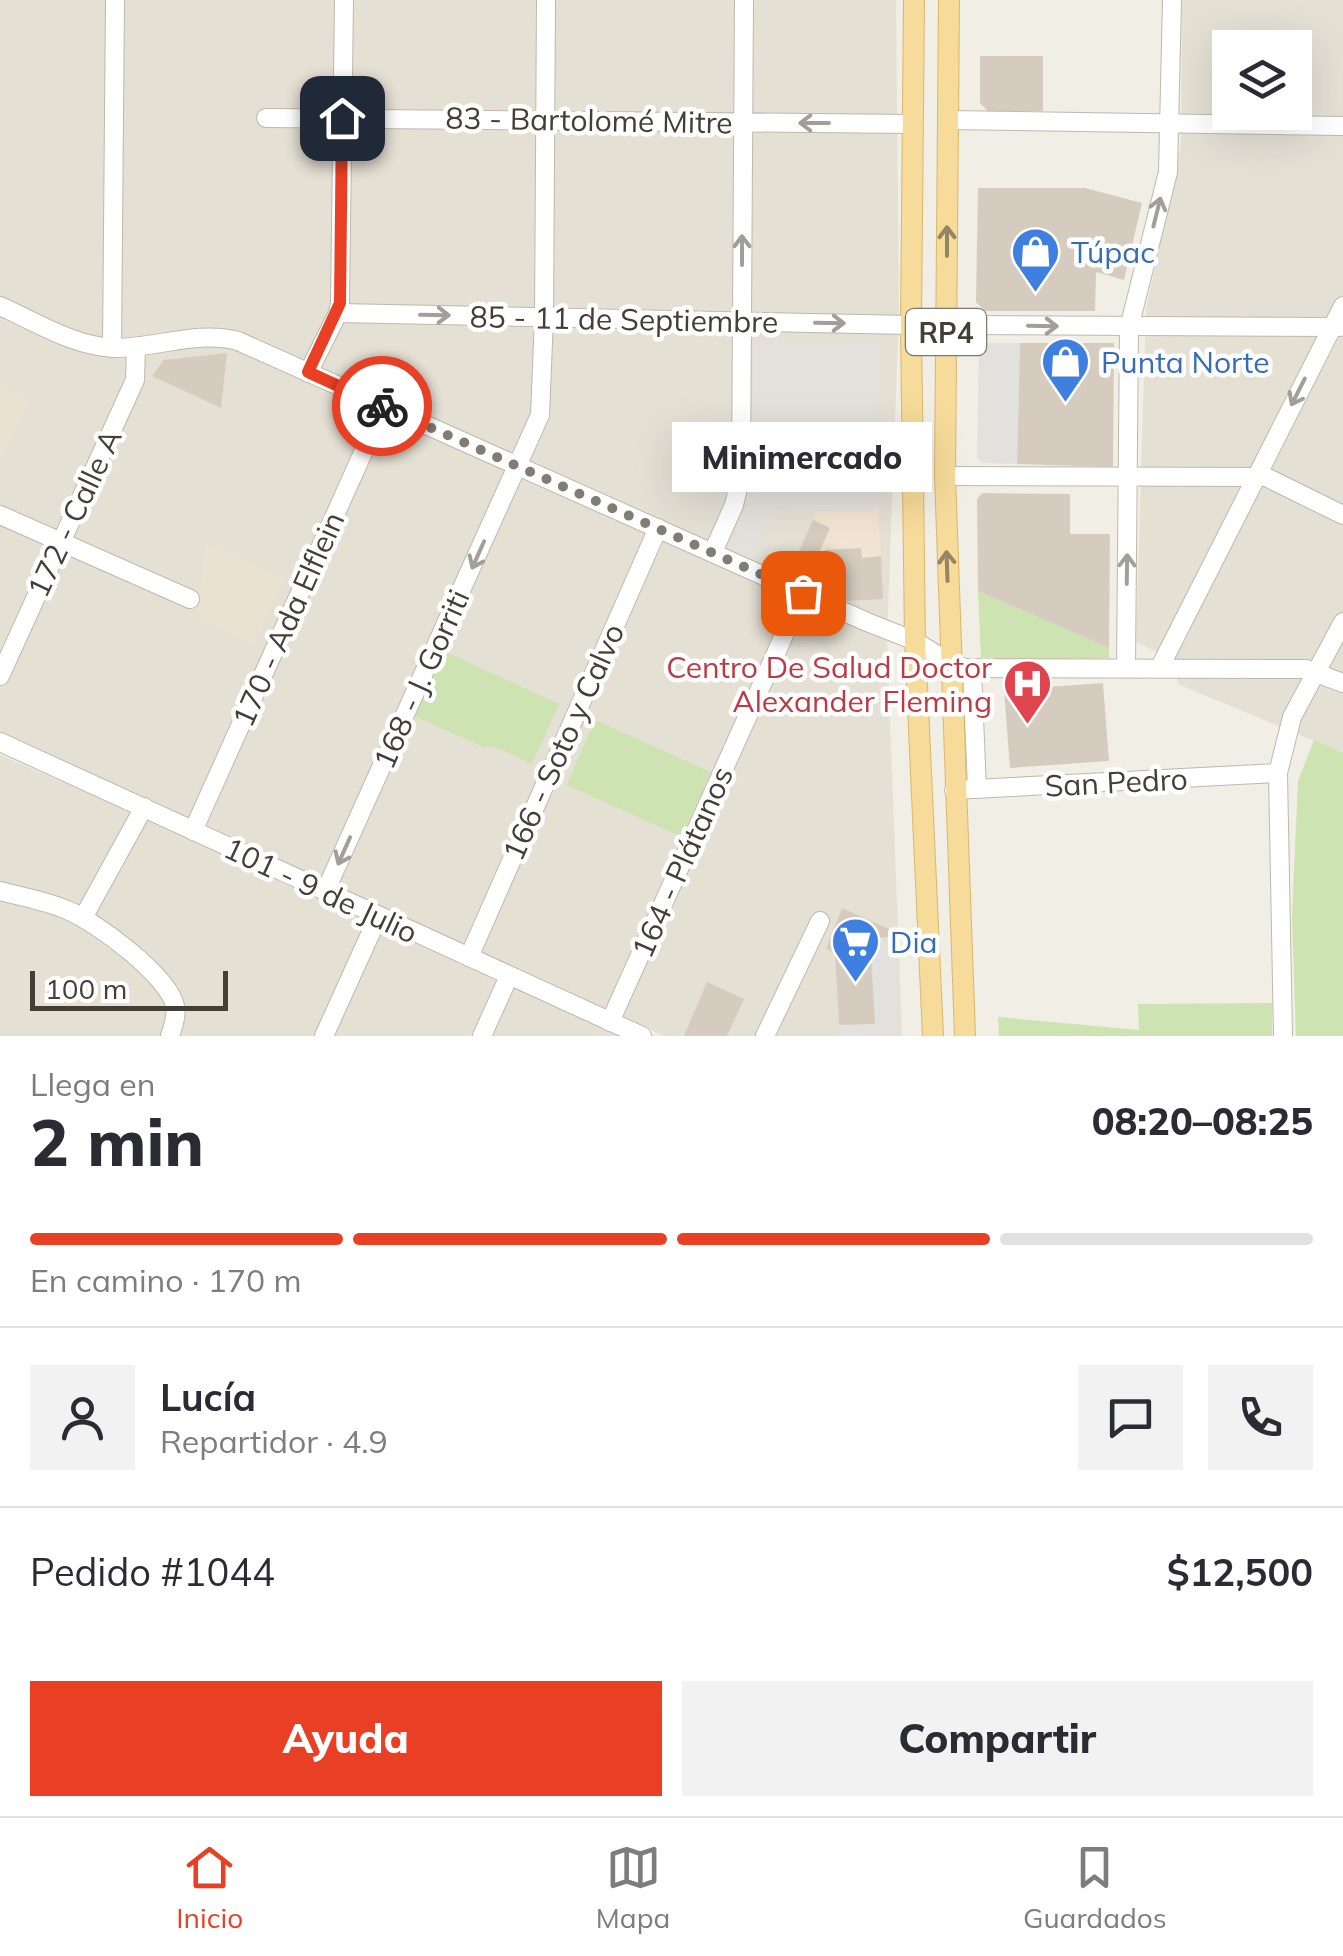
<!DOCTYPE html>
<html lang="es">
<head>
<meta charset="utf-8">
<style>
  body { margin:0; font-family:Mulish,sans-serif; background:#f2f2f3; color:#2b2b33; height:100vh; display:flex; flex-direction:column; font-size:38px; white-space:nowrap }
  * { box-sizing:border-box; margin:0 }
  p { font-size:32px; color:#7c7c81 }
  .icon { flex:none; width:55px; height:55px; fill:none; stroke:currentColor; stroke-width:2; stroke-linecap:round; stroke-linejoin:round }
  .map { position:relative; height:1036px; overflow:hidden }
  .details { display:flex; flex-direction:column; background:#fff; flex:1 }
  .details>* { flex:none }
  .buttons { position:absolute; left:1212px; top:30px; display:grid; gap:20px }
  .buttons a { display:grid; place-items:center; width:100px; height:100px; border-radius:0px; background:#fff; box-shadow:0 10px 40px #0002; font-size:50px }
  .scale { position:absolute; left:30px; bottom:25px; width:198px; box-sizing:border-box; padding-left:10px; border:5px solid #443e36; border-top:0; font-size:28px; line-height:35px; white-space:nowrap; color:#443e36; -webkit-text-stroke:8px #fff; paint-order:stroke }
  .pin { position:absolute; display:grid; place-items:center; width:85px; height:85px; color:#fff; margin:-42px; border-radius:20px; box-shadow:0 5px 15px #0006 }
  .courier { position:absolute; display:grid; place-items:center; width:100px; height:100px; margin:-50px; border:8px solid #e94025; border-radius:50%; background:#fff; color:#222; box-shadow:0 2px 12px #0007 }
  .bubble { position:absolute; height:70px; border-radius:0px; background:#fff; box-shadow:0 10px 40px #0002; font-size:32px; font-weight:800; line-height:70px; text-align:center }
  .summary em { font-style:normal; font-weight:800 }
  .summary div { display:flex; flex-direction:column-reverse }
  .summary { display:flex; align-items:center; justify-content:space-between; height:170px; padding:0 30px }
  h1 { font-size:65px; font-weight:800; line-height:75px }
  .bar { display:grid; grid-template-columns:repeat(4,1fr); gap:15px 10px; align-content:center; height:120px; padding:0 30px }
  .bar i { height:12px; border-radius:8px; background:#e1e1e2 }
  .bar .current { background:#e94025 }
  .bar p { grid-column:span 4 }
  .line { display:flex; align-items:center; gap:25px; padding:0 30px; border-top:2px solid #e1e1e2 }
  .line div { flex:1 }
  .round { display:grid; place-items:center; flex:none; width:105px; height:105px; border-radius:0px; background:#f2f2f3 }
  .button { display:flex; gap:20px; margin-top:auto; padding:20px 30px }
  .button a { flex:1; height:115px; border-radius:0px; background:#e94025; color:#fff; font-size:40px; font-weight:800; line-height:115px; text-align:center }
  .button a+a { background:#f2f2f3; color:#2b2b33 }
  .dock { display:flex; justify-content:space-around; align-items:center; height:140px; border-top:2px solid #e1e1e2; background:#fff; font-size:28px; color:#7c7c81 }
  .dock a { display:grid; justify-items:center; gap:5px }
  .dock .current { color:#e94025 }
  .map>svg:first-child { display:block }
  .residential { fill:#e5e0d4; fill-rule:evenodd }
  .commercial { fill:#f2e4d2 }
  .industrial { fill:#e4e0db }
  .education { fill:#eae2d1 }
  .green { fill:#cde3b1 }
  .parking { fill:#e3e1de }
  .building { fill:#d5ccbf }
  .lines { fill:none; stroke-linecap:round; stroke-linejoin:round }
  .minor-casing { stroke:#bfb8ac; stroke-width:20 }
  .major-casing { stroke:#dab76b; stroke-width:22 }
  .minor { stroke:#fff; stroke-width:18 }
  .major { stroke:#f6db9a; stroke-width:20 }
  .oneway { stroke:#a29e9a }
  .oneway2 { stroke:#948563 }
  .done { stroke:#817c74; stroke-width:10; stroke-dasharray:0 18 }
  .route { stroke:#e94025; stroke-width:12 }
  .labels { text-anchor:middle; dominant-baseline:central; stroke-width:9; stroke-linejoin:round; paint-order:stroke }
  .shield { fill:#fff; stroke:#7c7872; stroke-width:2.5 }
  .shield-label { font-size:28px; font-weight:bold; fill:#443e36 }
  .street-label { font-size:30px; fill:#443e36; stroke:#fff }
  .shop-label { font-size:30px; fill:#366cbe; stroke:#fff; text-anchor:start }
  .health-label { font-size:30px; fill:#be3a42; stroke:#fff; text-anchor:end }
</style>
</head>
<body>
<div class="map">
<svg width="1343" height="1036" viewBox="0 0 1343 1036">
  <rect width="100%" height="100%" fill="#f1eee6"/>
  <!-- residential -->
  <g class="residential">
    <polygon points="0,0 896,0 899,312 887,639 902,1036 664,1036 0,735"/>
    <path d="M 1182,0 L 1343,0 L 1343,753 L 1178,684 L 1175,660 L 1136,642 L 1146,309 L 1181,145 ZM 1230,48 L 1295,48 L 1295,112 L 1230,112 Z"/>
    <polygon points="0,755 174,830 619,1036 0,1036"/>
  </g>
  <!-- commercial -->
  <polygon class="commercial" points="878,505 883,599 846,601 789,574 817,511 871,512"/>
  <!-- industrial -->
  <polygon class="industrial" points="761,339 873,340 879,346 878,505 871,512 793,511 777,504 752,558 735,550 732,542 753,493 755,345"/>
  <!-- education -->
  <g class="education">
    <polygon points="0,389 29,403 3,456 0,455"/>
    <polygon points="206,544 283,579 254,644 197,618"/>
  </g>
  <!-- green -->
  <g class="green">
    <polygon points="978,591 1109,648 1109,658 981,660"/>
    <polygon points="444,651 559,704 532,764 493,746 485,748 415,716"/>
    <polygon points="595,720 711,772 682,837 567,785"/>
    <polygon points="1314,740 1343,753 1343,1036 1296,1036 1292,917 1298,781"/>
    <polygon points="1272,1003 1272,1036 999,1036 998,1017 1139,1030 1138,1004"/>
  </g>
  <!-- parking -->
  <g class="parking">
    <polygon points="985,343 1020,343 1017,464 982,463 977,458 979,349"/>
    <polygon points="895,937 899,1036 839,1036 839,1025 875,1023 870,938"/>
  </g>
  <!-- building -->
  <g class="building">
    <polygon points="980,56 1043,56 1043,111 988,111 980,103"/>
    <polygon points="978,188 1085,188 1142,203 1124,280 1096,272 1095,311 985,311 976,302"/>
    <polygon points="1020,343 1114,343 1113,467 1017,464"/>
    <polygon points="227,353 221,408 152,376 164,360"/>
    <polygon points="982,493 1070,494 1070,534 1110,534 1109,648 978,591 977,499"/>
    <polygon points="813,520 830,528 806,582 789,574"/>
    <polygon points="861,548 862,558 881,556 883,599 846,601 843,570 825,570 825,550"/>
    <polygon points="1103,683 1109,761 1010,768 1004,690"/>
    <polygon points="842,908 894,931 895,937 870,938 875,1024 839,1025 835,952 826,949"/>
    <polygon points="707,982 744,999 727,1036 684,1036"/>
  </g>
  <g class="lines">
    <defs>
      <g id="minor">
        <polyline points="266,118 912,124"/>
        <polyline points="948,120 1343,126"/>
        <path d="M 0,306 C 36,322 75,347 115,348 C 155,348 200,330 238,341 L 867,622 L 915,641 L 950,663 L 966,668 L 1306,669 L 1343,683"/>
        <polyline points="338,313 911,325"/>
        <polyline points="946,325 1340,327"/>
        <polyline points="112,348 115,0"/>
        <polyline points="308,373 338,313 340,303 344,0"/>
        <polyline points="945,476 1266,477 1343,515"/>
        <polyline points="0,515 190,599"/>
        <polyline points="713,552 734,505 741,476 744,0"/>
        <polyline points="1126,667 1129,328 1168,172 1172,0"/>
        <polyline points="1160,667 1343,306"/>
        <polyline points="972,669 977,789"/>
        <polyline points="0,676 135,380 136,347"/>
        <polyline points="0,742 642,1036"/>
        <polyline points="954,790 1278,773"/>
        <polyline points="193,831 384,406"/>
        <path d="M 0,891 C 22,897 46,901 67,910 C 95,921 169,976 175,1006 C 177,1016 173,1027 170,1036"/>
        <polyline points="325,892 540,415 544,318 546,0"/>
        <polyline points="83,918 144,807"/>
        <polyline points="469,957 658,528"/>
        <polyline points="610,1022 803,593"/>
        <polyline points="324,1036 378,917"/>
        <polyline points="482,1036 509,976"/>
        <polyline points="765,1036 820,921"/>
        <polyline points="1283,1036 1278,773 1292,717 1343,622"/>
      </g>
      <g id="major">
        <polyline points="914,0 911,325 915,641 933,1036"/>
        <polyline points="949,0 945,476 965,1036"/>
      </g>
    </defs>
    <!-- minor casing -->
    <use href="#minor" class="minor-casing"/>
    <!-- major casing -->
    <use href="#major" class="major-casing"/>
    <!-- minor -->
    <use href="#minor" class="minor"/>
    <!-- major -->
    <use href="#major" class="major"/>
  </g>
  <!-- one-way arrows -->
  <defs><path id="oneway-shaft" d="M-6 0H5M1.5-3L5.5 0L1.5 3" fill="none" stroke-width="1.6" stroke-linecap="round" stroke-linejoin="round" transform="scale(2.5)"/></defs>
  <g class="oneway">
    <use href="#oneway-shaft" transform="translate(814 123) rotate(-180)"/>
    <use href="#oneway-shaft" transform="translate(1157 212) rotate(-76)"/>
    <use href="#oneway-shaft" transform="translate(742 250) rotate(-90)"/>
    <use href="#oneway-shaft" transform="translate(435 315) rotate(1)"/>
    <use href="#oneway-shaft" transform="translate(830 323) rotate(1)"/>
    <use href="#oneway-shaft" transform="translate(1043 326) rotate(1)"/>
    <use href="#oneway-shaft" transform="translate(1298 392) rotate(117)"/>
    <use href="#oneway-shaft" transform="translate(478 555) rotate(114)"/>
    <use href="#oneway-shaft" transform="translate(1127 569) rotate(-89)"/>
    <use href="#oneway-shaft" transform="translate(344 851) rotate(114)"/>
  </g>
  <g class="oneway2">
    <use href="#oneway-shaft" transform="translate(947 241) rotate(-90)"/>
    <use href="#oneway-shaft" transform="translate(947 566) rotate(-92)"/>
  </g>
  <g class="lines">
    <!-- done -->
    <polyline class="done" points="382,406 803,593"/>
    <!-- route -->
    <polyline class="route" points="342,118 340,303 308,372 382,406"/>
  </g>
  <!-- icons -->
  <defs>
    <symbol id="shop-pin" viewBox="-11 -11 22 30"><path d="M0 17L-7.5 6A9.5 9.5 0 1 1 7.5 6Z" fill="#3f7fe0" stroke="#fff"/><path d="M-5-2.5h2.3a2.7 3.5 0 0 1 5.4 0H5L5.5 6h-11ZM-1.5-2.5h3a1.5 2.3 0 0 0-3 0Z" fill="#fff"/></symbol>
    <symbol id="hospital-pin" viewBox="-11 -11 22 30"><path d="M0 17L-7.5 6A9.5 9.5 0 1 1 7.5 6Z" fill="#e0444e" stroke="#fff"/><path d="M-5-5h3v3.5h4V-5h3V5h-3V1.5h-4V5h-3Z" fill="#fff"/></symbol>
    <symbol id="supermarket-pin" viewBox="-11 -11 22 30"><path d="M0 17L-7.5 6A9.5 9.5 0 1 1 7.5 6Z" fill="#3f7fe0" stroke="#fff"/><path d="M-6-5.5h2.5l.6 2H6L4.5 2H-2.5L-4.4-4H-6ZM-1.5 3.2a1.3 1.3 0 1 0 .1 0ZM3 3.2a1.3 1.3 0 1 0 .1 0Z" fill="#fff"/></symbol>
  </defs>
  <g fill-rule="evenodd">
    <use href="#shop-pin" x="1008" y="224" width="55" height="75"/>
    <use href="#shop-pin" x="1038" y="334" width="55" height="75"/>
    <use href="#hospital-pin" x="1000" y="656" width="55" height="75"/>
    <use href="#supermarket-pin" x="828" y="914" width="55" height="75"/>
  </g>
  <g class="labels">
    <!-- shield labels -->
    <rect class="shield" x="906" y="309" width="80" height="46" rx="8"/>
    <g class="shield-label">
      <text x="946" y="332">RP4</text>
    </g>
    <!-- street labels -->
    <g class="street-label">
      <text transform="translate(589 120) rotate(1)">83 - Bartolomé Mitre</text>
      <text transform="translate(624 319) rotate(1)">85 - 11 de Septiembre</text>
      <text transform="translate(74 513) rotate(-65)">172 - Calle A</text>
      <text transform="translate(288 619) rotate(-66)">170 - Ada Elflein</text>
      <text transform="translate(421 679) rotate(-66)">168 - J. Gorriti</text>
      <text transform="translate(563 742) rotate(-66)">166 - Soto y Calvo</text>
      <text transform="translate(1116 782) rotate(-3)">San Pedro</text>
      <text transform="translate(682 862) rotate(-66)">164 - Plátanos</text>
      <text transform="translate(321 890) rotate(25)">101 - 9 de Julio</text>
    </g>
    <!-- shop labels -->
    <g class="shop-label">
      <text x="1071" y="252">Túpac</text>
      <text x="1101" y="362">Punta Norte</text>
      <text x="890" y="942">Dia</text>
    </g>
    <!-- health labels -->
    <g class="health-label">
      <text x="992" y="667">Centro De Salud Doctor<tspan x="992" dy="34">Alexander Fleming</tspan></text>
    </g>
  </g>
</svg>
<div class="buttons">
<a><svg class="icon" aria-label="layers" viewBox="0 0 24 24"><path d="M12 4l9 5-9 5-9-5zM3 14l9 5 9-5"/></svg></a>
</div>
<div class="scale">100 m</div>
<div class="pin" style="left:803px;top:593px;background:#ea580c"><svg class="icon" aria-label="bag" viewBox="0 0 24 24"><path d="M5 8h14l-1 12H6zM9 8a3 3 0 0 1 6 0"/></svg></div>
<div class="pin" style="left:342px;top:118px;background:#1f2937"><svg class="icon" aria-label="home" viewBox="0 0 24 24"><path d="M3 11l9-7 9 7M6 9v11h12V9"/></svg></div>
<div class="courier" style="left:382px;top:406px"><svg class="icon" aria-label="bike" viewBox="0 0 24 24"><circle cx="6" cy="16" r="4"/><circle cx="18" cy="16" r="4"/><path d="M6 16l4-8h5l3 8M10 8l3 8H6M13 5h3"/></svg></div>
<div class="bubble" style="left:672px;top:422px;width:260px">Minimercado</div>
</div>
<section class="details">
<div class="summary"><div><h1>2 min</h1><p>Llega en</p></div><em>08:20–08:25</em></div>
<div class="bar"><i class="current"></i><i class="current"></i><i class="current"></i><i></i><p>En camino · 170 m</p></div>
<div class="line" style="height:180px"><a class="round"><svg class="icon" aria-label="person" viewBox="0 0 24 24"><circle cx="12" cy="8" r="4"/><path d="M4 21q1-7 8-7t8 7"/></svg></a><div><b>Lucía</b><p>Repartidor · 4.9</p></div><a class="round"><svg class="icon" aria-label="chat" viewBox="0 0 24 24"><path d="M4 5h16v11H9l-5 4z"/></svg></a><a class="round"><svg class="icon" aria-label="phone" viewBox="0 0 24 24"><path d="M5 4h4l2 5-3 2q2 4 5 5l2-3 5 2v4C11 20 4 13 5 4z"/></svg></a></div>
<div class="line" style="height:130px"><div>Pedido #1044</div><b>$12,500</b></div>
<div class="button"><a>Ayuda</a><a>Compartir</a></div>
</section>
<nav class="dock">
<a class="current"><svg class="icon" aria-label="home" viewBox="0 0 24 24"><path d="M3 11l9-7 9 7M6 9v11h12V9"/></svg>Inicio</a>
<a><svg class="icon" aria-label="map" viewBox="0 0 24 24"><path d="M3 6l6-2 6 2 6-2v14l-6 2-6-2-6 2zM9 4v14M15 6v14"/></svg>Mapa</a>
<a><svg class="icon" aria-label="saved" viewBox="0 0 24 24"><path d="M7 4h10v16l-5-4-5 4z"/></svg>Guardados</a>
</nav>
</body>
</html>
